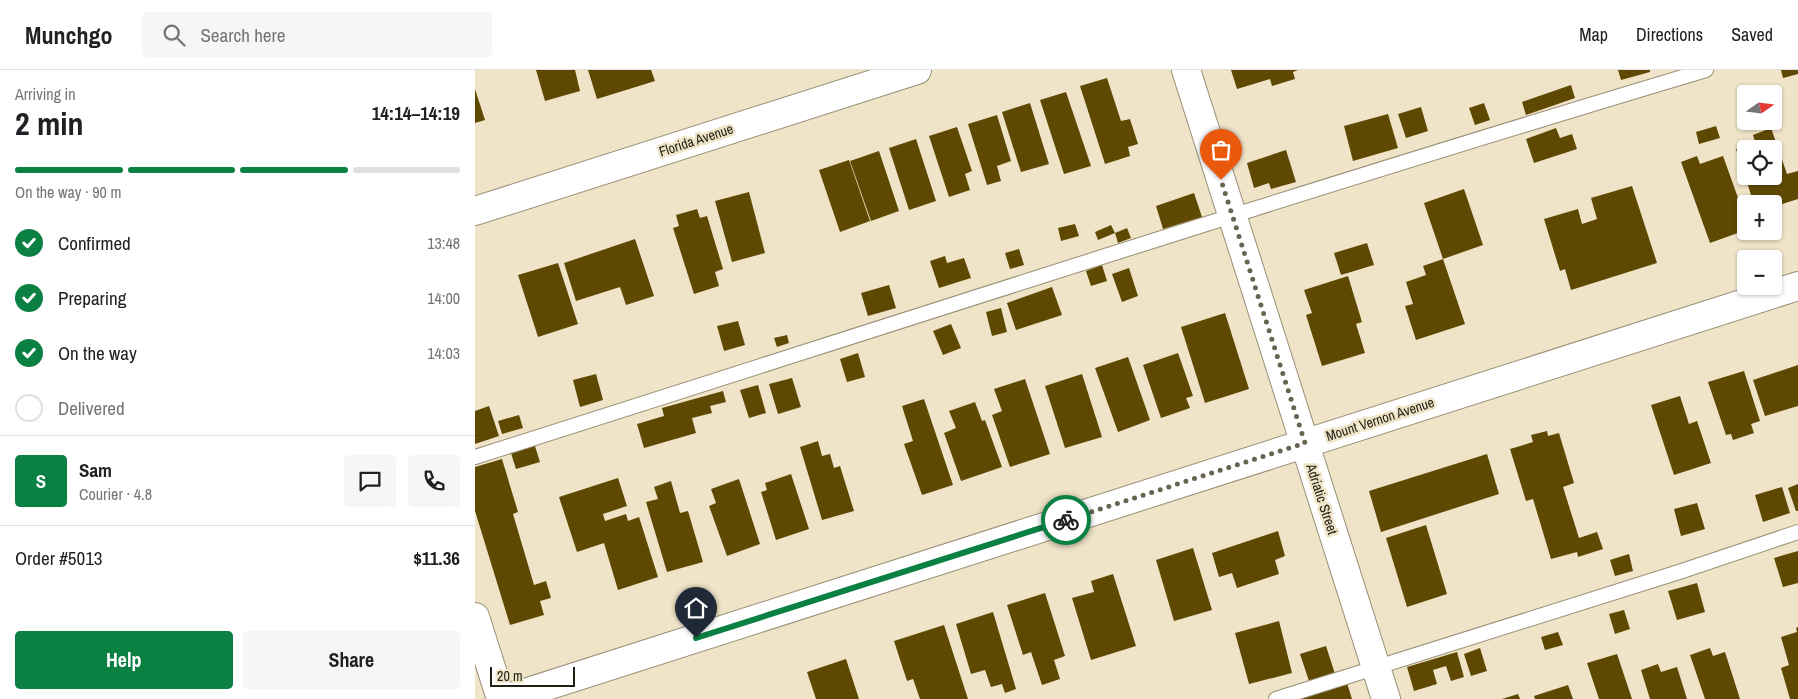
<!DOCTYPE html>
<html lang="en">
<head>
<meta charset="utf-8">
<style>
  body { margin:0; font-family:"Archivo Narrow",sans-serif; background:#f6f6f6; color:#202124; height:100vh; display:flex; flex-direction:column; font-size:19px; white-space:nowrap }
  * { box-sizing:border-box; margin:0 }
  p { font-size:16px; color:#757577 }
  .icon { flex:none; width:28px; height:28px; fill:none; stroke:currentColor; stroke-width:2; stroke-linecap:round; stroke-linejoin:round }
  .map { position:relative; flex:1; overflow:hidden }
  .details { display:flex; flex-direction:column; background:#fff; width:475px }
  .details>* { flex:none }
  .needle { width:32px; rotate:76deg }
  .controls { position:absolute; left:1262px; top:15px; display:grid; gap:10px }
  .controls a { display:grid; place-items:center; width:45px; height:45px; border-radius:5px; background:#fff; box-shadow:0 1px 4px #0004; font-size:25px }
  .scale { position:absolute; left:15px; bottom:12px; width:85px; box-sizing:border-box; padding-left:5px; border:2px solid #211e13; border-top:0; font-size:14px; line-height:18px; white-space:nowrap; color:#211e13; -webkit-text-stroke:4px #efe4c8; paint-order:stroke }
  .pin { position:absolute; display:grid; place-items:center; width:42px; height:42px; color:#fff; margin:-51px -21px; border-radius:50% 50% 50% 0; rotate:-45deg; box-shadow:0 0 5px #0007 }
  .pin .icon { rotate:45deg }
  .courier { position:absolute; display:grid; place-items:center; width:50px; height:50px; margin:-25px; border:4px solid #0b8043; border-radius:50%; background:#fff; color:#222; box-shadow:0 1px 6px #0007 }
  .headline em { font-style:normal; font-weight:700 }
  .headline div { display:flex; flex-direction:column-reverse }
  .headline { display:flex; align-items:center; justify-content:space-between; height:85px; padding:0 15px }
  h1 { font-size:32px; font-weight:700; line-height:38px }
  .bar { display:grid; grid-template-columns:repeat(4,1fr); gap:8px 5px; align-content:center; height:60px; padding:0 15px }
  .bar i { height:6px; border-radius:4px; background:#e0e0e0 }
  .bar .current { background:#0b8043 }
  .bar p { grid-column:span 4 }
  .line { display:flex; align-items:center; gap:12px; padding:0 15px; border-top:1px solid #e0e0e0 }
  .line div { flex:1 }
  .round { display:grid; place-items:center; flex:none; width:52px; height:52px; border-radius:5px; background:#f6f6f6 }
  ol { padding:0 15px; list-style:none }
  li { display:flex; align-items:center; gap:15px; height:55px }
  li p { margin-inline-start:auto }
  li .icon { padding:5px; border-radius:50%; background:#0b8043; color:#fff; stroke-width:4 }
  li:last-child { color:#757577 }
  li i { width:28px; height:28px; border:2px solid #e0e0e0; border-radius:50% }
  .button { display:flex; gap:10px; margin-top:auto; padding:10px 15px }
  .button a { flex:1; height:58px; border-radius:5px; background:#0b8043; color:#fff; font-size:20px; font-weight:700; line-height:58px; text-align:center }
  .button a+a { background:#f6f6f6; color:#202124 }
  header { display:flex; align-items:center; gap:30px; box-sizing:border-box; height:70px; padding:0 25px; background:#fff; border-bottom:1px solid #e0e0e0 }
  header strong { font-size:24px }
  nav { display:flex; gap:28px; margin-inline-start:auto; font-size:18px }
  .search { width:350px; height:45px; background:#f6f6f6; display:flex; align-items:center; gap:12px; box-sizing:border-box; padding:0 18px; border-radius:5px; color:#757577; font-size:19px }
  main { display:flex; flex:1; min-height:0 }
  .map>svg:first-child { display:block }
  .building { fill:#5f4902; fill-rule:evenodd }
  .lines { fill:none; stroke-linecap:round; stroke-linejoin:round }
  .lane-casing { stroke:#998f76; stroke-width:16 }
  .street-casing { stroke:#998f76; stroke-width:30 }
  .lane { stroke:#fff; stroke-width:14 }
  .street { stroke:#fff; stroke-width:28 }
  .done { stroke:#696352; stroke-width:5; stroke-dasharray:0 9 }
  .route { stroke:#0b8043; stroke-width:6 }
  .labels { text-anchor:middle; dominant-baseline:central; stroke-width:5; stroke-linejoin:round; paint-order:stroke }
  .street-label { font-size:14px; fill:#211e13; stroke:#efe4c8 }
</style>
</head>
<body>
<header>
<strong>Munchgo</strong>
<div class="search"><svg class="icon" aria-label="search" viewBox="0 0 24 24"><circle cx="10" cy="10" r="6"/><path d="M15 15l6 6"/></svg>Search here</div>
<nav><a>Map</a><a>Directions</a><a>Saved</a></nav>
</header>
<main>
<section class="details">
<div class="headline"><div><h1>2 min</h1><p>Arriving in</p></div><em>14:14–14:19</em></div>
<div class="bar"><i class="current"></i><i class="current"></i><i class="current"></i><i></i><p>On the way · 90 m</p></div>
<ol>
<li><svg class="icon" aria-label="check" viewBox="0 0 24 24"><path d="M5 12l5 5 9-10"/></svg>Confirmed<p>13:48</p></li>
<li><svg class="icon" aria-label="check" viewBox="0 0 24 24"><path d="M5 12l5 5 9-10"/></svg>Preparing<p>14:00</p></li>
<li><svg class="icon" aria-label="check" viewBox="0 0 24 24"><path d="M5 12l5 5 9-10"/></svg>On the way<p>14:03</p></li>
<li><i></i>Delivered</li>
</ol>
<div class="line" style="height:90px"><b class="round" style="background:#0b8043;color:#fff">S</b><div><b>Sam</b><p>Courier · 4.8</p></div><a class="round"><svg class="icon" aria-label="chat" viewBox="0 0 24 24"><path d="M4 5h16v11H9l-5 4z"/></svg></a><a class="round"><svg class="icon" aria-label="phone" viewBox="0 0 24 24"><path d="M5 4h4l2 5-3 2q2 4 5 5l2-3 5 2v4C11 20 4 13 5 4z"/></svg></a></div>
<div class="line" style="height:65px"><div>Order #5013</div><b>$11.36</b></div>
<div class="button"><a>Help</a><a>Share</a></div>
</section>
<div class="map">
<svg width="1323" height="629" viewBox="0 0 1323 629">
  <rect width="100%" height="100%" fill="#efe4c8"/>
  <!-- building -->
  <g class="building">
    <polygon points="61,0 100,0 105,21 70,31"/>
    <polygon points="113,0 176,0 180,11 122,29"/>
    <polygon points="756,0 823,0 818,2 820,9 797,16 795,9 762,19"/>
    <polygon points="1143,0 1175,0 1175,2 1146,10"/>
    <polygon points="1306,0 1323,0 1323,4 1308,8"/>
    <polygon points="632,8 646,51 655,49 663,74 653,77 655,86 630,94 605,16"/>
    <polygon points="1096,15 1100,28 1051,45 1047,32"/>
    <polygon points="0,19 10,50 0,53"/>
    <polygon points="591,22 616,96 589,104 565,30"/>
    <polygon points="555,33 574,94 546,102 527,42"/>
    <polygon points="1009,33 1015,50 1000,55 994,38"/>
    <polygon points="946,37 953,61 931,68 923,44"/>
    <polygon points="913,44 923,78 878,91 869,56"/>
    <polygon points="522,45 536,91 522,96 526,111 512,115 493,54"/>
    <polygon points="1241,56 1245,68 1224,74 1221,62"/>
    <polygon points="482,57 497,101 490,104 495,120 474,127 454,66"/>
    <polygon points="1081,58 1085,68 1097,64 1102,79 1059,93 1051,69"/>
    <path d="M 1296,58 L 1312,104 L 1323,101 L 1323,129 L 1304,135 L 1305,139 L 1299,141 L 1299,134 L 1279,134 L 1261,79 L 1280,72 L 1278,65 ZM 1271,79 L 1299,79 L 1299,106 L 1271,106 Z"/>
    <polygon points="441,69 461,131 434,140 414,78"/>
    <polygon points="811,80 821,112 796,119 794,113 779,118 772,93"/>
    <polygon points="404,81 424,141 396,151 375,91"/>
    <polygon points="1222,86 1225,94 1248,86 1271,150 1271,160 1235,173 1206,92"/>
    <polygon points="374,90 395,151 365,162 344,100"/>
    <polygon points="1157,116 1182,193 1096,220 1090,199 1085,201 1069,149 1103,139 1107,154 1122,149 1116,128"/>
    <polygon points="989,119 1008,175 968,189 949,133"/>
    <polygon points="274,122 290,183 257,192 240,131"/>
    <polygon points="719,123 727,147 688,159 681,136"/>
    <polygon points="222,139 225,148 232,146 248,199 240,202 244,216 219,224 198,158 204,156 201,145"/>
    <polygon points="600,154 604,166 586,171 583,158"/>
    <polygon points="636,155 640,163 623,170 620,162"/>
    <polygon points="652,158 656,168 643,173 640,163"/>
    <polygon points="160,169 179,226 151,235 145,217 101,231 89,193"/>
    <polygon points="892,173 899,195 866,205 859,183"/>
    <polygon points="544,179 549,195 535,199 530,183"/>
    <polygon points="470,186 472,193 489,188 496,208 464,218 455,191"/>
    <polygon points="968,189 990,254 941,270 930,236 938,234 931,212 951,205 948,196"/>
    <polygon points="83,193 103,254 63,267 43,205"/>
    <polygon points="627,195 632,211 616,216 611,201"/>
    <polygon points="654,198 663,226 647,232 637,204"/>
    <polygon points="873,206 887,252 881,254 890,283 847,296 831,245 837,243 829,220"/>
    <polygon points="414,215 421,238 393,246 386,223"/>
    <polygon points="577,217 587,245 541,260 532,233"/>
    <polygon points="526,238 532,262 517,266 511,242"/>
    <polygon points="750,243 774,319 730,333 706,257"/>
    <polygon points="263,251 270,275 249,281 242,256"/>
    <polygon points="476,254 486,278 468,285 458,261"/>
    <polygon points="312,265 314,273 302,277 299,268"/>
    <polygon points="383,283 390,307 372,312 365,289"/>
    <polygon points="703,283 718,326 711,328 715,338 686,348 668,295"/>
    <polygon points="653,287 675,350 643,362 620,298"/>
    <polygon points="1323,295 1323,336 1290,346 1278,310"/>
    <polygon points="1269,301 1285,351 1276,354 1279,363 1258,370 1256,364 1251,365 1233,312"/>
    <polygon points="121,304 128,330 105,337 98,310"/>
    <polygon points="607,304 627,367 590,378 570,316"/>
    <polygon points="317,308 326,337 303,344 294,314"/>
    <polygon points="550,309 575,384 535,397 517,345 527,341 519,319"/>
    <polygon points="283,315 291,343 274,348 265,320"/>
    <polygon points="248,321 251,332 235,336 237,343 217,348 221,363 169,378 162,354 189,346 187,338"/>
    <polygon points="1205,326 1214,354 1222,351 1236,393 1199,405 1176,335"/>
    <polygon points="449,329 478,415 447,425 429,374 438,371 427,336"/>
    <polygon points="500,332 507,351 510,350 527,397 486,411 469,363 481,358 474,341"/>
    <polygon points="14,336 24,366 0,374 0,341"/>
    <polygon points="44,345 48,358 27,364 23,351"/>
    <polygon points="1072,361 1073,366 1084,363 1099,413 1088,417 1104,468 1122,462 1128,479 1103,487 1102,482 1076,489 1058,429 1051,431 1035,379 1058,372 1056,365"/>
    <polygon points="343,371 347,386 355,384 359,398 365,396 379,441 347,450 325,377"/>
    <polygon points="60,376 65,392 41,399 36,383"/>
    <polygon points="1012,384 1024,424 906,462 894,421"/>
    <polygon points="27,389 43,442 38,444 59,515 71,511 76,528 65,531 69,545 35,555 0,441 0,397"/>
    <polygon points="316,404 334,459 301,470 286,422 292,420 290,413"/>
    <polygon points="143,408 152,436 128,444 130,451 151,444 153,451 164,447 183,507 143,520 129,473 102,482 84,427"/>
    <polygon points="264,409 285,474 252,486 234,436 241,433 236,419"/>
    <polygon points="196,411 205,443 213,441 228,492 192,502 171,432 183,429 179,417"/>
    <polygon points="1323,414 1323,441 1321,441 1313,418"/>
    <polygon points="1307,417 1315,443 1288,452 1280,425"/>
    <polygon points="1222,433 1230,459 1206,466 1199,439"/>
    <polygon points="951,455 972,524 932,537 911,468"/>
    <polygon points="803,461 810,486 800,490 804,504 762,518 757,503 744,507 737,483"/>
    <polygon points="718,478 737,540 699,551 681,490"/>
    <polygon points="1323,481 1323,513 1308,517 1299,488"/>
    <polygon points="1154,484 1158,501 1140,506 1135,490"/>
    <polygon points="638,504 661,576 616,590 597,528 619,522 616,511"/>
    <polygon points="1222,513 1230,542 1202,550 1193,521"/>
    <polygon points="570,523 590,586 579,590 585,609 567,615 556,582 548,585 532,535"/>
    <polygon points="1149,540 1155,559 1140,564 1134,544"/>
    <polygon points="518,542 541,619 530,623 527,614 516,617 510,600 496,604 481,554"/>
    <polygon points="804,551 817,603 774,614 760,563"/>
    <polygon points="469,555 493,629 445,629 438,609 432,611 419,571"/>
    <polygon points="1323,557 1323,629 1315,629 1306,598 1314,595 1306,567 1322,562 1321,558"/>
    <polygon points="1083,562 1088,575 1070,580 1066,567"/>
    <polygon points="851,576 860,604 834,611 825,584"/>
    <polygon points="1005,578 1012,601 996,606 989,584"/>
    <polygon points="1235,578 1238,586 1250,582 1265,629 1230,629 1215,585"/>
    <polygon points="982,582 989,607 976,611 971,596 958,600 962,614 939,621 932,597"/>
    <polygon points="1142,584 1157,629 1124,629 1112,593"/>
    <polygon points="371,589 384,629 341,629 332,602"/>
    <polygon points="1183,594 1186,602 1202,597 1212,629 1175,629 1166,600"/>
    <polygon points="872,613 877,629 825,629"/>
    <polygon points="1093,615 1098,629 1060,629 1059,626"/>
    <polygon points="1043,624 1045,629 1027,629"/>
  </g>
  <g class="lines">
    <defs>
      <g id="lane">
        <path d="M 0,387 C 410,257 819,123 1231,0"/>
        <polyline points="801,629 1204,502 1323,462"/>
      </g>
      <g id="street">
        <polyline points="711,0 911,629"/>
        <polyline points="0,141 442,0"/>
        <polyline points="0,547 26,629"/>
        <polyline points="31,629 1323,216"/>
      </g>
    </defs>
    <!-- lane casing -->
    <use href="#lane" class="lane-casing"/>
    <!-- street casing -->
    <use href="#street" class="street-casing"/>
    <!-- lane -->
    <use href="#lane" class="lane"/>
    <!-- street -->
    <use href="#street" class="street"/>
  </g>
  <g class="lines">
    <!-- done -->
    <polyline class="done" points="591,450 830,373 746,110"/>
    <!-- route -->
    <polyline class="route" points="221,568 591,450"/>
  </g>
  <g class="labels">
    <!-- street labels -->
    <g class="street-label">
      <text transform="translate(221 70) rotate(-18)">Florida Avenue</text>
      <text transform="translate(905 349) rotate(-18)">Mount Vernon Avenue</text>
      <text transform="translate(847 429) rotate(72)">Adriatic Street</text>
    </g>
  </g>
</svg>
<div class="controls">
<a><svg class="needle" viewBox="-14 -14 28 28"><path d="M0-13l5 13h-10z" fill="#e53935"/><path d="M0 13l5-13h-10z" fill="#757577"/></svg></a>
<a><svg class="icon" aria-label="locate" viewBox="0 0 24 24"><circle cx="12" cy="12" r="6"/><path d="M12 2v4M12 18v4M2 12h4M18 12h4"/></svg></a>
<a>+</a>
<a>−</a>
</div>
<div class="scale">20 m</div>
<div class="pin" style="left:746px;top:110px;background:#ea580c"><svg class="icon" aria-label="bag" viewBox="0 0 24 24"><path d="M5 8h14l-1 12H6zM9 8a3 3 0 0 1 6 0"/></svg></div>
<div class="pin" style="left:221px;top:568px;background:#1f2937"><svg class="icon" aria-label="home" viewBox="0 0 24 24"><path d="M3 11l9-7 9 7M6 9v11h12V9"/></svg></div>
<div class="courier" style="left:591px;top:450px"><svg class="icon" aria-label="bike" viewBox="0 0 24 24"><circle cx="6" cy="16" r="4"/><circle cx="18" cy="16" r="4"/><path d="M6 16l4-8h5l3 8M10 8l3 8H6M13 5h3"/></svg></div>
</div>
</main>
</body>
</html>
